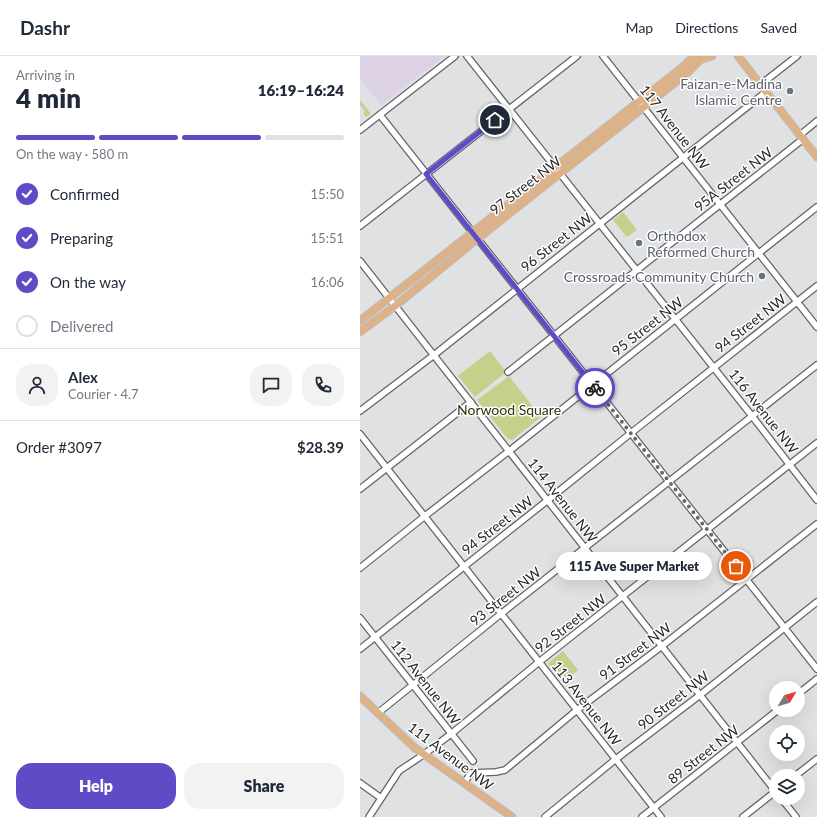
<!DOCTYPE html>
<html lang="en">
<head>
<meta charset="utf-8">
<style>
  body { margin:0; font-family:Lato,sans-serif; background:#f2f2f3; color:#1f2937; height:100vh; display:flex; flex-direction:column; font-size:15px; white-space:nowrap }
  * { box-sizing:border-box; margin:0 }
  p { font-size:13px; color:#747a83 }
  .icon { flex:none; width:22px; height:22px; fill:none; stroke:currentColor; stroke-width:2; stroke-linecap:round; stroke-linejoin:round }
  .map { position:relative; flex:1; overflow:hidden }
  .side { display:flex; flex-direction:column; background:#fff; width:360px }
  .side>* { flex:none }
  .needle { width:26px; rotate:52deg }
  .buttons { position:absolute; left:409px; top:625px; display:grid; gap:8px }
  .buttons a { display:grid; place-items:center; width:36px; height:36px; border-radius:50%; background:#fff; box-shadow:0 4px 16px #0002; font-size:20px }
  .pin { position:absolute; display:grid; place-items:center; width:34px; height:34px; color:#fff; margin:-17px; border:2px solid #fff; border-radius:50%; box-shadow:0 1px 4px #0007 }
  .courier { position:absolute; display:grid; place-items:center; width:40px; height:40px; margin:-20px; border:3px solid #5d4cc5; border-radius:50%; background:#fff; color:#222; box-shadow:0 1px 5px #0007 }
  .bubble { position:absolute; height:28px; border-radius:14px; background:#fff; box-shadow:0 4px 16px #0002; font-size:13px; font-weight:800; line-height:28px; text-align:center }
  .headline em { font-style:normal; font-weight:800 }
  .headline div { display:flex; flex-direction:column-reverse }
  .headline { display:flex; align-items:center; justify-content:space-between; height:68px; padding:0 16px }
  h1 { font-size:26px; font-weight:800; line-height:30px }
  .bar { display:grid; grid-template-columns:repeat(4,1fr); gap:6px 4px; align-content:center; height:48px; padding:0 16px }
  .bar i { height:5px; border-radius:3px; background:#e0e1e3 }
  .bar .on { background:#5d4cc5 }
  .bar p { grid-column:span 4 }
  .line { display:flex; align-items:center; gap:10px; padding:0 16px; border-top:1px solid #e0e1e3 }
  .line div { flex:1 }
  .round { display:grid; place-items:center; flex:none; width:42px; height:42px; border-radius:16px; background:#f2f2f3 }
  ol { padding:0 16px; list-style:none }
  li { display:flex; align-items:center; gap:12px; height:44px }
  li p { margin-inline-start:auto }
  li .icon { padding:4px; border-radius:50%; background:#5d4cc5; color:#fff; stroke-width:4 }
  li:last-child { color:#747a83 }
  li i { width:22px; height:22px; border:2px solid #e0e1e3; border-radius:50% }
  .action { display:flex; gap:8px; margin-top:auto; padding:8px 16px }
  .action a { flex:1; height:46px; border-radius:16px; background:#5d4cc5; color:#fff; font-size:16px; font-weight:800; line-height:46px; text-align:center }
  .action a+a { background:#f2f2f3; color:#1f2937 }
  header { display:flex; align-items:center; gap:24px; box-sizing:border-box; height:56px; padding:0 20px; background:#fff; border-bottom:1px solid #e0e1e3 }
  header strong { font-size:19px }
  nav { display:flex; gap:22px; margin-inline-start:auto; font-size:14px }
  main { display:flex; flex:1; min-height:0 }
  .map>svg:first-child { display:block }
  .education { fill:#ddd1e6 }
  .green { fill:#c3d18a }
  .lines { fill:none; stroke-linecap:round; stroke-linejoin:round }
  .minor-casing { stroke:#626365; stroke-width:8 }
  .major-casing { stroke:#bebebf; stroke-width:9 }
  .minor { stroke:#fff; stroke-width:5.5 }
  .major { stroke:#ddb287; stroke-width:7 }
  .done { stroke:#67696a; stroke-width:4; stroke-dasharray:0 7.2 }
  .route { stroke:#5d4cc5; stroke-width:5 }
  .worship-dot { fill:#6b7280; stroke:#fff; stroke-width:1.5 }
  .labels { text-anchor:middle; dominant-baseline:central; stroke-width:3; stroke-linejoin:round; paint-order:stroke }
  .worship-label { font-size:14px; fill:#5b616d; stroke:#fff; text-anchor:end }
  .street-label { font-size:14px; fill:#272829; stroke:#fff }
  .park-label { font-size:14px; fill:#2d330e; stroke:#fff }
</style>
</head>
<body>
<header>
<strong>Dashr</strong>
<nav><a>Map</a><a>Directions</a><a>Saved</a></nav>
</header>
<main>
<section class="side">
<div class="headline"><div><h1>4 min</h1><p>Arriving in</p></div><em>16:19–16:24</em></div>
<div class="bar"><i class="on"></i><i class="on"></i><i class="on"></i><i></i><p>On the way · 580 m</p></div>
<ol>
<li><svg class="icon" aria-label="check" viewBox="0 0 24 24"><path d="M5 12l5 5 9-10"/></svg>Confirmed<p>15:50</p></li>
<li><svg class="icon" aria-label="check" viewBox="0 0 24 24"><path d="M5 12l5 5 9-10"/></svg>Preparing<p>15:51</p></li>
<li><svg class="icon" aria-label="check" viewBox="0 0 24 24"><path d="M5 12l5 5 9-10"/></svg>On the way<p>16:06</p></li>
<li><i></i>Delivered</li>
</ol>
<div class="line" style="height:72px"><a class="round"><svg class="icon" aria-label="person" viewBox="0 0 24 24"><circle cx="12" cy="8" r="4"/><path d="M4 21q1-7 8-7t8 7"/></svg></a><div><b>Alex</b><p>Courier · 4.7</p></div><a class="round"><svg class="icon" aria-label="chat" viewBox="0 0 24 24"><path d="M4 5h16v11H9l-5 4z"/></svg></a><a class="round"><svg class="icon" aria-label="phone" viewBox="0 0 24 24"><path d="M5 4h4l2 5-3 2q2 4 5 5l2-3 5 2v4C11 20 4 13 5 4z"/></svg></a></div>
<div class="line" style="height:52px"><div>Order #3097</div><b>$28.39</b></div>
<div class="action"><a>Help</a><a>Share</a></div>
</section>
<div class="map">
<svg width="457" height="761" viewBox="0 0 457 761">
  <rect width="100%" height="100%" fill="#dfe1e2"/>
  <!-- education -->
  <polygon class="education" points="0,0 85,0 21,49 0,22"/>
  <!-- green -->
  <g class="green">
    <polygon points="0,44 11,58 6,61 3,57 5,55 0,49"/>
    <polygon points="263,156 277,174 267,181 253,164"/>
    <polygon points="130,295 146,316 115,341 98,320"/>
    <polygon points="149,320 181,361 152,384 148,383 117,344"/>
    <polygon points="203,595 218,614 203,626 188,607"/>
  </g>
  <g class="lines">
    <defs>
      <g id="minor">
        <polyline points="107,0 392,360 457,444"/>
        <polyline points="243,0 457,271"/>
        <polyline points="400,29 437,0"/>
        <polyline points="20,59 457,613"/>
        <polyline points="0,74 95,0"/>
        <polyline points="440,79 457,65"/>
        <polyline points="0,170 217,0"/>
        <polyline points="0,205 416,736"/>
        <polyline points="148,316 443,83"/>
        <polyline points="0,355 74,299 406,36"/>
        <polyline points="0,378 301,761"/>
        <polyline points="0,433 111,346"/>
        <polyline points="0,512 65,460 153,392 457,151"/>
        <polyline points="0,562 113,705"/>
        <polyline points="0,593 188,444 271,377 457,230"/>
        <polyline points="438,638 457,623"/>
        <polyline points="18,657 142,557 457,309"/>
        <polyline points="435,720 457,703"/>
        <polyline points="0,727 21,742"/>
        <polyline points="104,727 111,717 136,716 145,714 217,654 302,590 457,468"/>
        <polyline points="421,742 436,761"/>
        <polyline points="9,761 39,715 63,699 91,678 179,606 457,387"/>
        <polyline points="185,761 256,703 340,639 457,546"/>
        <polyline points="282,761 418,654"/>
        <polyline points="383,761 416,735"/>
      </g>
      <g id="major">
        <polyline points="378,0 457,101"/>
        <polyline points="342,3 352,0"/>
        <polyline points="0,265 324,10 334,0"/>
        <polyline points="0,276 35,250 117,183 327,17 344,0"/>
        <polyline points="0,640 55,692 152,761"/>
      </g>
    </defs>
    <!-- minor casing -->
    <use href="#minor" class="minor-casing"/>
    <!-- major casing -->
    <use href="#major" class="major-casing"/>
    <!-- minor -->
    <use href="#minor" class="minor"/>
    <!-- major -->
    <use href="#major" class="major"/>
  </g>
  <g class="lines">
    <!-- done -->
    <polyline class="done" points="235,332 376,510"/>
    <!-- route -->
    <polyline class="route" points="135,64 66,118 235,332"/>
  </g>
  <!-- markers -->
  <g class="worship-dot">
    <circle cx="430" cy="35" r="4"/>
    <circle cx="279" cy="187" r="4"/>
    <circle cx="402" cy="220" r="4"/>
  </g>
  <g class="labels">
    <!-- worship labels -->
    <g class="worship-label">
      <text x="422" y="27">Faizan-e-Madina<tspan x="422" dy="16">Islamic Centre</tspan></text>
      <text x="287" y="179" text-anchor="start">Orthodox<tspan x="287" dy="16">Reformed Church</tspan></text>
      <text x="394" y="220">Crossroads Community Church</text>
    </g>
    <!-- street labels -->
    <g class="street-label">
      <text transform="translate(315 71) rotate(52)">117 Avenue NW</text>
      <text transform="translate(373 123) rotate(-38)">95A Street NW</text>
      <text transform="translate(165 129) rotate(-38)">97 Street NW</text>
      <text transform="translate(196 186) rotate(-38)">96 Street NW</text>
      <text transform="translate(390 267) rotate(-38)">94 Street NW</text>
      <text transform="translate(287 270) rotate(-38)">95 Street NW</text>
      <text transform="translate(404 355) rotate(52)">116 Avenue NW</text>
      <text transform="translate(203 444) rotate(52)">114 Avenue NW</text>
      <text transform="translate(137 469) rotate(-38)">94 Street NW</text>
      <text transform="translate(145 540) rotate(-38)">93 Street NW</text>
      <text transform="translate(210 567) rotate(-38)">92 Street NW</text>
      <text transform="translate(275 595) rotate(-37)">91 Street NW</text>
      <text transform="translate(66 626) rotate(52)">112 Avenue NW</text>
      <text transform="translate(313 644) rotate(-38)">90 Street NW</text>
      <text transform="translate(227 647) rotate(52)">113 Avenue NW</text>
      <text transform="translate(343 698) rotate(-38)">89 Street NW</text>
      <text transform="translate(91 700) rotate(37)">111 Avenue NW</text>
    </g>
    <!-- park labels -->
    <g class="park-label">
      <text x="149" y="353">Norwood Square</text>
    </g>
  </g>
</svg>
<div class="buttons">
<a><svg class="needle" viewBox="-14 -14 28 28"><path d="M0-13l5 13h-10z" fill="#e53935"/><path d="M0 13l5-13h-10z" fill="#747a83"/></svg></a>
<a><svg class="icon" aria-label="locate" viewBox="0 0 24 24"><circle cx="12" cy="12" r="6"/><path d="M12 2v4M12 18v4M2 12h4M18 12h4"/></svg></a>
<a><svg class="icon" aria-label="layers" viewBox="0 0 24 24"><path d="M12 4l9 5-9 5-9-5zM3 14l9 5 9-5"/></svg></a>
</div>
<div class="pin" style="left:376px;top:510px;background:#ea580c"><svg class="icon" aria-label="bag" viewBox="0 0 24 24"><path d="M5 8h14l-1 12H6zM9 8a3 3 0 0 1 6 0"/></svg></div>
<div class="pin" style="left:135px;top:64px;background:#1f2937"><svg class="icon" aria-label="home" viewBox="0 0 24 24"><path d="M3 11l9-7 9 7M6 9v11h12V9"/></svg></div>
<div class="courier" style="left:235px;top:332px"><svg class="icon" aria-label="bike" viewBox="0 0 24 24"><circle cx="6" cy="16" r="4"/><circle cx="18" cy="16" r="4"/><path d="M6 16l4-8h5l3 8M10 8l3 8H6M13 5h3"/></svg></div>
<div class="bubble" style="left:196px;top:496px;width:156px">115 Ave Super Market</div>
</div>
</main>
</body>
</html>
